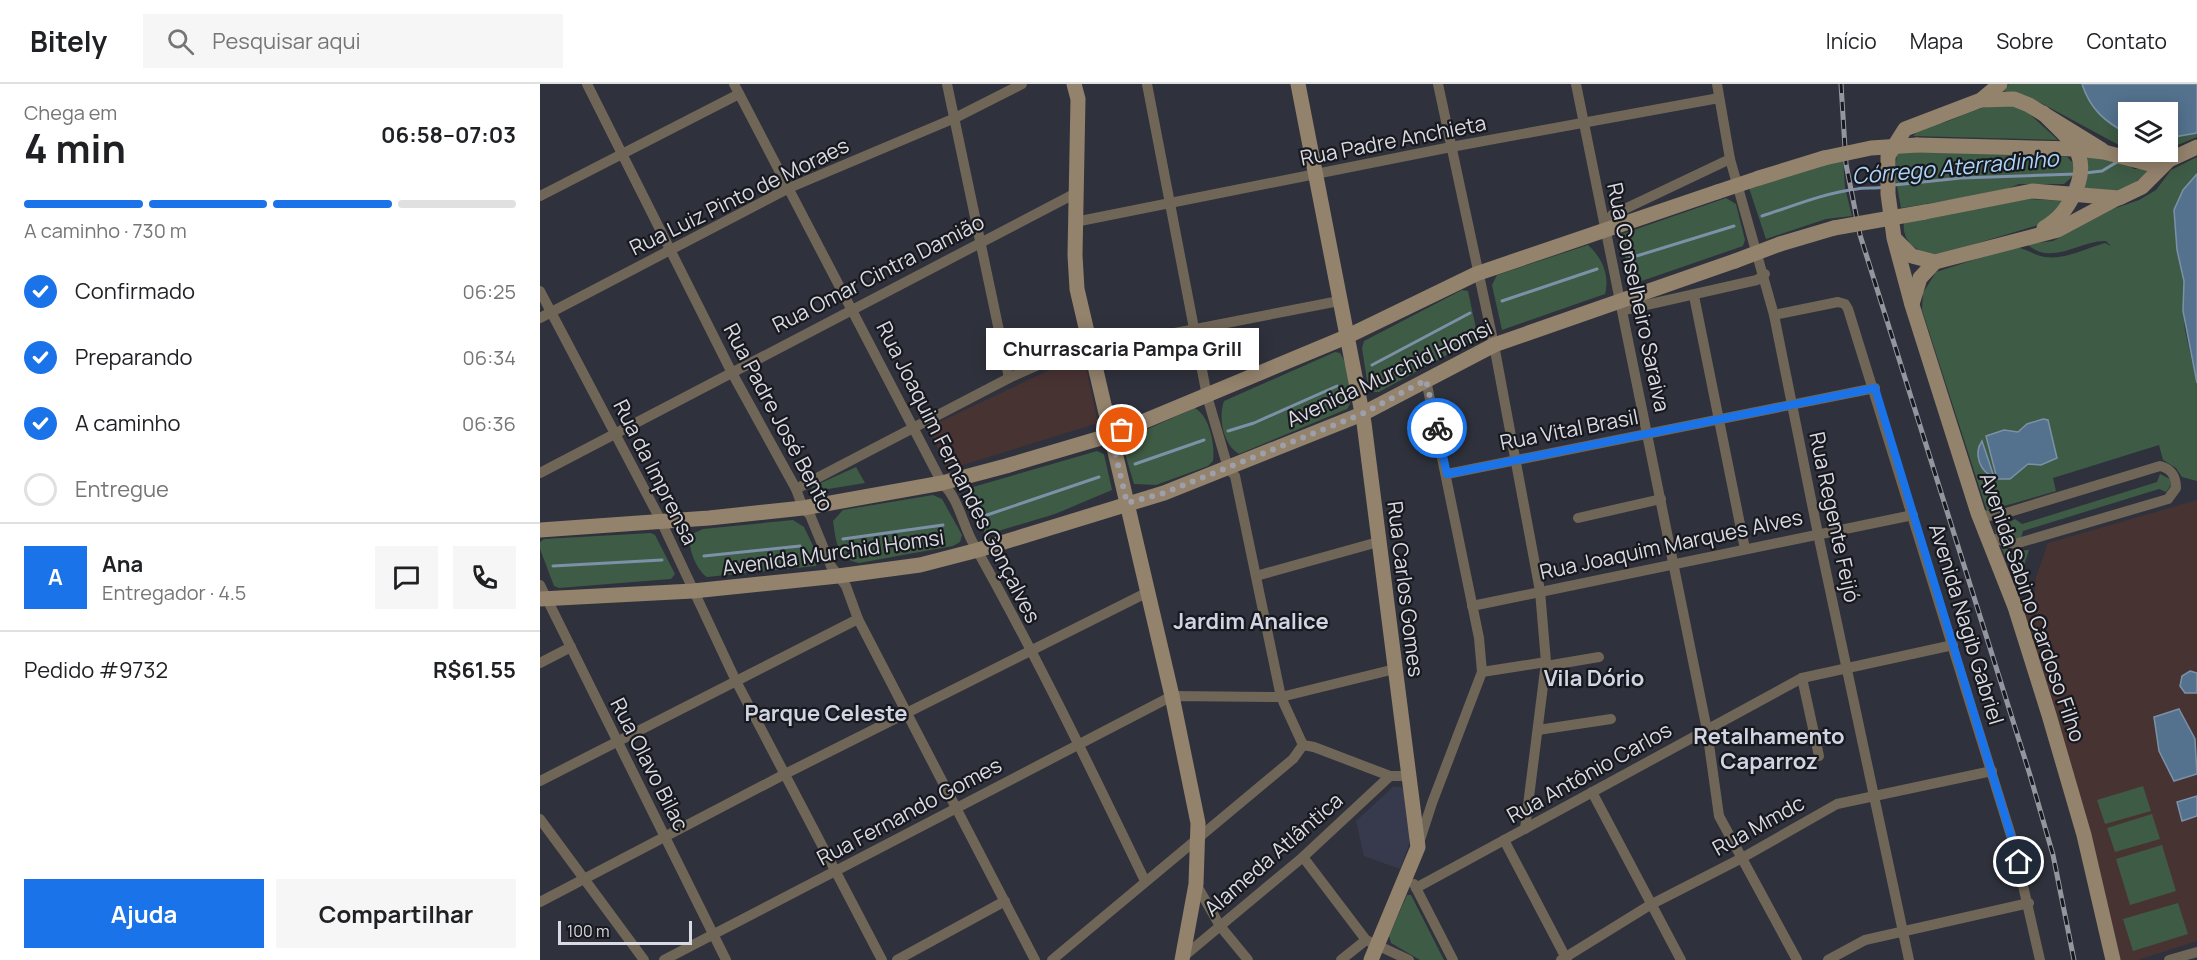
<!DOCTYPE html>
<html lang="pt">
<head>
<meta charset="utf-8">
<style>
  body { margin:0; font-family:Manrope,sans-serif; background:#f6f6f6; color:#202124; height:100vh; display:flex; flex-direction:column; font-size:22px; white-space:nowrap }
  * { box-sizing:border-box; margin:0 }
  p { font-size:20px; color:#757577 }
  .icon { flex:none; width:33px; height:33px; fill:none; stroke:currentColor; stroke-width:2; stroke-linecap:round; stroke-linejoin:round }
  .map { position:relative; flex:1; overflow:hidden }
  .sheet { display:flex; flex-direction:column; background:#fff; width:540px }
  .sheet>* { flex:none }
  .controls { position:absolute; left:1578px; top:18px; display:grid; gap:12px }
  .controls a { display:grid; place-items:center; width:60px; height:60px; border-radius:0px; background:#fff; box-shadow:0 3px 15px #0003; font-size:30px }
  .scale { position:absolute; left:18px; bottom:15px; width:134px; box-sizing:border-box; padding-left:6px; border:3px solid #d9dae2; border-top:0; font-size:16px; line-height:21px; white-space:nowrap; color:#d9dae2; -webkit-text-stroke:4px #18191e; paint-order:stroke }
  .pin { position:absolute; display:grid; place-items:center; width:51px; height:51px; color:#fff; margin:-26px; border:3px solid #fff; border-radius:50%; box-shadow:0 2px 6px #0007 }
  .courier { position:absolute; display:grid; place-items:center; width:60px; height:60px; margin:-30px; border:4px solid #1a73e8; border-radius:50%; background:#fff; color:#222; box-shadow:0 2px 8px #0007 }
  .bubble { position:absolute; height:42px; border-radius:0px; background:#fff; box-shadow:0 3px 15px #0003; font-size:20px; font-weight:700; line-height:42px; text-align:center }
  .head em { font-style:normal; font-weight:700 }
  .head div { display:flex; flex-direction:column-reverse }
  .head { display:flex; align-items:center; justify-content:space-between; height:102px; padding:0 24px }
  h1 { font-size:39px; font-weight:700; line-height:45px }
  .bar { display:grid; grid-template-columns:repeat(4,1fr); gap:9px 6px; align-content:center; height:72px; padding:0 24px }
  .bar i { height:8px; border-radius:4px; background:#e0e0e0 }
  .bar .current { background:#1a73e8 }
  .bar p { grid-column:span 4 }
  .line { display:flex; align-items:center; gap:15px; padding:0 24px; border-top:2px solid #e0e0e0 }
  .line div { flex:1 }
  .round { display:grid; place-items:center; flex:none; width:63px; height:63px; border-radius:0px; background:#f6f6f6 }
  ol { padding:0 24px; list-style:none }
  li { display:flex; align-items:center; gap:18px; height:66px }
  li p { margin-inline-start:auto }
  li .icon { padding:6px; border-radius:50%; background:#1a73e8; color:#fff; stroke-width:4 }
  li:last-child { color:#757577 }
  li i { width:33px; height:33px; border:3px solid #e0e0e0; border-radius:50% }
  .button { display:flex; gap:12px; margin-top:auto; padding:12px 24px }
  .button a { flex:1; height:69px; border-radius:0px; background:#1a73e8; color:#fff; font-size:24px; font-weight:700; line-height:69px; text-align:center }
  .button a+a { background:#f6f6f6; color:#202124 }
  header { display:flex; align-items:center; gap:36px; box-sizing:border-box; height:84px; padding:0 30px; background:#fff; border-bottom:2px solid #e0e0e0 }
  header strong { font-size:28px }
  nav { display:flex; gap:33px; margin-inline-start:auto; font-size:21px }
  .search { width:420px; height:54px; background:#f6f6f6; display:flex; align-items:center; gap:15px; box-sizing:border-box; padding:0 21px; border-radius:0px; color:#757577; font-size:22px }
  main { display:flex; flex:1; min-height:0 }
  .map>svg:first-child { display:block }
  .built { fill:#373a4c }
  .education { fill:#483333 }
  .green { fill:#3e5b45 }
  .water { fill:#54728e; stroke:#7c91a7; stroke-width:1.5 }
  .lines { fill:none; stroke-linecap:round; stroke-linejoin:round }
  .stream { stroke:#7c91a7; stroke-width:3 }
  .street { stroke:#706657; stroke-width:10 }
  .secondary { stroke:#93826c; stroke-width:15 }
  .rail-casing { stroke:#94969f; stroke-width:5 }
  .rail { stroke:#18191e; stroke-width:3; stroke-dasharray:9; stroke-linecap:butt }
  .secondary-bridge { stroke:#93826c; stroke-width:15 }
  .done { stroke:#9e9fa8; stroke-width:6; stroke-dasharray:0 10.8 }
  .route { stroke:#1a73e8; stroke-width:8 }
  .labels { text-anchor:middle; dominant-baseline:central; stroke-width:4.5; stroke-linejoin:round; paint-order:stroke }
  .street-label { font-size:21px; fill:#d9dae2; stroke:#18191e }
  .water-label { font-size:22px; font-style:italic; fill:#acd5fb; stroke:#18191e }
  .neighbourhood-label { font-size:22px; font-weight:bold; fill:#d1d4e3; stroke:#18191e }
</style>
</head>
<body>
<header>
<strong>Bitely</strong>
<div class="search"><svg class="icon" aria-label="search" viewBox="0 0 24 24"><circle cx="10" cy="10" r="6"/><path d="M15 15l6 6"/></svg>Pesquisar aqui</div>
<nav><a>Início</a><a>Mapa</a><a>Sobre</a><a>Contato</a></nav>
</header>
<main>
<section class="sheet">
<div class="head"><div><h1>4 min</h1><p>Chega em</p></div><em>06:58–07:03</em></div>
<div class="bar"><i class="current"></i><i class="current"></i><i class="current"></i><i></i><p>A caminho · 730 m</p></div>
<ol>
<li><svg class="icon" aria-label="check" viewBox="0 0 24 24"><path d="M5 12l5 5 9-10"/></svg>Confirmado<p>06:25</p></li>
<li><svg class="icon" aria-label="check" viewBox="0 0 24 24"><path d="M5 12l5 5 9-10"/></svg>Preparando<p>06:34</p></li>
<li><svg class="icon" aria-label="check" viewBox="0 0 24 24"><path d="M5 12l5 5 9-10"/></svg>A caminho<p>06:36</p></li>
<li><i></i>Entregue</li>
</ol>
<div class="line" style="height:108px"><b class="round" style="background:#1a73e8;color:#fff">A</b><div><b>Ana</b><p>Entregador · 4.5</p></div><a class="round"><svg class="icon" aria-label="chat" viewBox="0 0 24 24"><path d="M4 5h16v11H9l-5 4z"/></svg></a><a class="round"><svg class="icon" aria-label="phone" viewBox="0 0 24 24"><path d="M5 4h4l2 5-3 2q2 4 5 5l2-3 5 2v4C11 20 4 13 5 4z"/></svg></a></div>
<div class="line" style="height:78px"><div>Pedido #9732</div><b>R$61.55</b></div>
<div class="button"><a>Ajuda</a><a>Compartilhar</a></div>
</section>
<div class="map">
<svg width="1657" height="876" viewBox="0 0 1657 876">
  <rect width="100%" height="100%" fill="#2f313c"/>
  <!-- built -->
  <polygon class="built" points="853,703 861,703 866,708 872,752 860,785 824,772 816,737"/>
  <!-- education -->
  <g class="education">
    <polygon points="543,270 558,339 410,385 405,383 389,343"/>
    <polygon points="1657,416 1657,857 1598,876 1580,876 1484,524 1494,520 1496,493 1508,459"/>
  </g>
  <!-- green -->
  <g class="green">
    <path d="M 1469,0 L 1542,0 C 1550,25 1565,38 1588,50 L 1588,66 L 1501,19 L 1464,7 Z"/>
    <path d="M 1460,20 L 1483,24 L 1518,56 L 1373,52 C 1388,36 1395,43 1411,36 C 1427,29 1442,23 1460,20 Z"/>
    <polygon points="1657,49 1657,53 1628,65 1628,54"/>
    <polygon points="1471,67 1481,72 1527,73 1535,81 1533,92 1524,100 1479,100 1462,107 1361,124 1355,91 1357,68"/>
    <path d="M 1546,73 L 1583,76 L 1594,85 L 1611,84 C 1584,111 1578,108 1541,107 L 1548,86 Z"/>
    <path d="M 1657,73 L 1657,90 L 1643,106 L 1637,166 L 1644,197 L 1643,227 L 1645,246 L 1657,299 L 1657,397 L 1642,393 L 1636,384 L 1623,376 L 1619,361 L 1513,394 L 1516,407 L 1447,427 L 1382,226 L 1383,209 L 1396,188 L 1474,163 C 1486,164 1493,171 1505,173 C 1524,176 1547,164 1565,159 L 1571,162 L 1566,157 C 1539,156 1512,183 1487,160 L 1513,157 L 1573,125 L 1599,116 L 1616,106 L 1631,86 Z"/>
    <polygon points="1303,75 1305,104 1312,132 1286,135 1226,155 1209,104"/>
    <polygon points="1186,114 1196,120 1205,156 1203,162 1093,200 1089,196 1082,150"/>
    <path d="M 1489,115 L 1525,117 L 1505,139 L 1401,170 C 1381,172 1361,160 1364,138 Z"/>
    <path d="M 1048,161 C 1062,174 1070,191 1065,210 L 962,246 L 952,201 L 957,191 Z"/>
    <polygon points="922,206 928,207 938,254 839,308 832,308 828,303 822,264 824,257"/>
    <path d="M 795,268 L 800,269 C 809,282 817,313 807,325 L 699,370 C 683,361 678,334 684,317 Z"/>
    <path d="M 655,324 C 670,333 675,361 673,377 L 668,382 L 616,401 L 594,400 L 583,363 L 585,355 Z"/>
    <polygon points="557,367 564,370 572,406 515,430 445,451 431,409 433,403"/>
    <polygon points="316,383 325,399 270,408 272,403"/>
    <polygon points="1620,390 1630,395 1631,401 1626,408 1619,405 1483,447 1481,455 1474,456 1466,451 1465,441 1475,435 1482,440 1617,398"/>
    <path d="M 393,411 L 402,415 L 422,451 L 420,458 L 413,462 L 319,479 C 296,475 296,456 293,437 L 303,426 Z"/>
    <path d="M 253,436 L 264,443 L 279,474 L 276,482 L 167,493 C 157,487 147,463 150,451 L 163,445 Z"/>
    <polygon points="111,449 115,451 135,490 131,495 19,504 14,502 0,465 0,458 4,455"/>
    <polygon points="1461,463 1474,467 1489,466 1478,500"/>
    <polygon points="1603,702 1611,727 1565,740 1557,716"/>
    <polygon points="1612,730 1620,755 1575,768 1567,744"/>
    <polygon points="1622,761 1636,807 1590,821 1576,775"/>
    <polygon points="867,811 871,811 904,876 880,876 851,859 849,852"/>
    <polygon points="1638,819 1648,850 1593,867 1583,835"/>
  </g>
  <!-- water -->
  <g class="water">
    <path d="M 1542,0 L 1657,0 L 1657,49 L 1628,54 L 1628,28 L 1588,28 L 1588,50 C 1565,38 1550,25 1542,0 Z"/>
    <polygon points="1657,90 1657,299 1643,227 1644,197 1637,166 1634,126 1643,106"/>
    <polygon points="1503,335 1508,336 1517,374 1501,381 1488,380 1470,395 1457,395 1446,352 1464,346 1478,348 1487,340"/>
    <path d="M 1442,357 L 1454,393 C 1440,388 1433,370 1442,357 Z"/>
    <polygon points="1650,587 1657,589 1657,609 1645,609 1640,602 1642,592"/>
    <polygon points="1639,625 1655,655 1657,690 1634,697 1619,667 1614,633"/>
    <polygon points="1657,712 1657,732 1642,737 1637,718"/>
  </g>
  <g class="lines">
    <!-- stream -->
    <g class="stream">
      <polyline points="1545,89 1562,87 1577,78"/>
      <polyline points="1354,101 1421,94 1536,90"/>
      <path d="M 1222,132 C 1253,122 1284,109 1317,105 C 1326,103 1335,105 1344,103"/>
      <polyline points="1090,174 1194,142"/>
      <polyline points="962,217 1057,185"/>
      <polyline points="832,281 930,229"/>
      <polyline points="688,347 714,339 797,302"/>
      <polyline points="595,380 664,356"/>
      <polyline points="444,432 559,393"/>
      <polyline points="303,455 403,441"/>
      <polyline points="164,472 260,462"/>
      <polyline points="13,482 122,476"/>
    </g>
    <!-- street -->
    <g class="street">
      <polyline points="47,0 191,287 256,405 263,424 270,431 291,482 306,502 318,535 495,876"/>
      <path d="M 194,0 L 402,399 C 419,415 422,439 433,459 C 495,569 550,683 605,797"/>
      <polyline points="407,0 469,294"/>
      <polyline points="607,0 667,312 688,384 695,392 741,613 763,661"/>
      <polyline points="898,0 954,261 1000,507 1006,578 985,745"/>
      <polyline points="1036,0 1167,646 1179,732 1257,876"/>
      <polyline points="1177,0 1190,75 1234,231 1278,450 1369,876"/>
      <polyline points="0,112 199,10"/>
      <polyline points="535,138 911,63 1179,14"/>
      <polyline points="1065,148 1072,131 1190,75"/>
      <polyline points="0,207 121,437 196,597 342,876"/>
      <polyline points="1154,212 1205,465"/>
      <polyline points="1084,226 1217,196 1225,190"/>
      <polyline points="1234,231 1298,218 1305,220 1308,225 1473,758 1500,876"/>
      <polyline points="0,234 249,104 415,34 482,0"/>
      <polyline points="0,389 536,109"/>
      <polyline points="907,390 1335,304"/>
      <polyline points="256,405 469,294 541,262 563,263 799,217"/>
      <path d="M 1438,429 L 1448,432 L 1466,429 L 1620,382 C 1632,385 1636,392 1636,404 L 1628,415 L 1475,460 L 1455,455 L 1450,462"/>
      <polyline points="1466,429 1460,446 1467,457"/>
      <polyline points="1038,434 1121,415"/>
      <polyline points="716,492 838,458"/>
      <polyline points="0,501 186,876"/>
      <polyline points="932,522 1373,431"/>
      <polyline points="0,579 31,563"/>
      <polyline points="1006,582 1059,573"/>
      <polyline points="942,588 1006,578"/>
      <polyline points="1262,594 1279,672"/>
      <polyline points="998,646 1071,635"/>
      <polyline points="763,661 774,663 850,692 870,692"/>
      <polyline points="0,697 318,535"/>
      <polyline points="1052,708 1141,876"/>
      <polyline points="0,735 104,876"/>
      <polyline points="964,756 1027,876"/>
      <polyline points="879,759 892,719 942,588 939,554 886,296"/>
      <polyline points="763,773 826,856 869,876"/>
      <polyline points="656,800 680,842 708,876"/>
      <polyline points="874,800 913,876"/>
      <polyline points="876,804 1262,594 1413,561"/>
      <polyline points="0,818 245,690 608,508"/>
      <polyline points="643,873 763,773 850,692"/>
      <polyline points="124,876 632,612 741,613 855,585"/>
      <polyline points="357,876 465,817"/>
      <polyline points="512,876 753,675 763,661"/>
      <polyline points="801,876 826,856"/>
      <polyline points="1021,876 1110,821 1202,774 1297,720 1452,687"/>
      <polyline points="1288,876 1325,856 1489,819"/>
      <polyline points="1629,876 1657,868"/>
    </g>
    <!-- secondary -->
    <g class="secondary">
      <polyline points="534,0 538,15 535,171 537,205 632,612 658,739 656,800 642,876"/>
      <polyline points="758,0 824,339 878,763 831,876"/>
      <polyline points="1460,0 1441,16 1365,45 1348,72 1348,110 1354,154 1372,221 1438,429 1475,523 1509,631 1544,751 1573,876"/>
      <polyline points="1441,16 1474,15 1489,21 1562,66"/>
      <path d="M 1503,29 C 1529,56 1553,70 1534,110 C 1526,126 1519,135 1504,144"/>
      <polyline points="1377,61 1536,65 1564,68 1610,80 1629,76 1657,63"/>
      <polyline points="1219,94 1284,74"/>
      <polyline points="1385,128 1492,107 1579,114 1602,103 1629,76"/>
      <polyline points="1356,156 1372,172 1395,178"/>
      <polyline points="1240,160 1294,144"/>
      <polyline points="1372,220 1380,194 1395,178 1518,146 1576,115"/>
      <polyline points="0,446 169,434 263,424 402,399 466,382 571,351 806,253 936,190 1177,108"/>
      <polyline points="0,515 153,507 298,492 380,481 438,466 624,409 822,330 954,261 1195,177"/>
    </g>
    <defs>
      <polyline id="rail" points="1301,0 1306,80 1320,151 1490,691 1513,771 1534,876"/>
    </defs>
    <!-- rail casing -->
    <use href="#rail" class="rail-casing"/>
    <!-- rail -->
    <use href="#rail" class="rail"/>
    <!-- secondary-bridge -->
    <g class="secondary-bridge">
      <polyline points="1284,74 1331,64 1377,61"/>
      <polyline points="1177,108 1219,94"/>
      <polyline points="1294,144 1385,128"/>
      <polyline points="1195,177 1240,160"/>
    </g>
  </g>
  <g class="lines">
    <!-- done -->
    <polyline class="done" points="582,346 571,351 587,419 624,409 822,330 886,296 897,344"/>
    <!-- route -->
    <polyline class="route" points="897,344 907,390 1335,304 1479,778"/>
  </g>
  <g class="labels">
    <!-- street labels -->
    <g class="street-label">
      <text transform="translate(853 56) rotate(-11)">Rua Padre Anchieta</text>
      <text transform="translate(199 112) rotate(-26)">Rua Luiz Pinto de Moraes</text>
      <text transform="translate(338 189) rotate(-27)">Rua Omar Cintra Damião</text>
      <text transform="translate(1099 213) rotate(78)">Rua Conselheiro Saraiva</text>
      <text transform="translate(849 289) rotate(-25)">Avenida Murchid Homsi</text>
      <text transform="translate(239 333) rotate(62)">Rua Padre José Bento</text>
      <text transform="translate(1029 345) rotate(-11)">Rua Vital Brasil</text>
      <text transform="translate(116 388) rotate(63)">Rua da Imprensa</text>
      <text transform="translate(419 388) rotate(63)">Rua Joaquim Fernandes Gonçalves</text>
      <text transform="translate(1295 433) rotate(78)">Rua Regente Feijó</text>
      <text transform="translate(1131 460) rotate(-12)">Rua Joaquim Marques Alves</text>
      <text transform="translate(293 468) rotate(-8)">Avenida Murchid Homsi</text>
      <text transform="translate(866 505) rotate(83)">Rua Carlos Gomes</text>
      <text transform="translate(1493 523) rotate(71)">Avenida Sabino Cardoso Filho</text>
      <text transform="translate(1427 540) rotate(73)">Avenida Nagib Gabriel</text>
      <text transform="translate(110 680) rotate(63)">Rua Olavo Bilac</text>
      <text transform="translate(1049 688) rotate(-29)">Rua Antônio Carlos</text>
      <text transform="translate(369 727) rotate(-28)">Rua Fernando Gomes</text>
      <text transform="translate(1218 741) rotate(-29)">Rua Mmdc</text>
      <text transform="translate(733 770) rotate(-41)">Alameda Atlântica</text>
    </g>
    <!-- water labels -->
    <g class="water-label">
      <text transform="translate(1415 83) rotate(-5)">Córrego Aterradinho</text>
    </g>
    <!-- neighbourhood labels -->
    <g class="neighbourhood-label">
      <text x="711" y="537">Jardim Analice</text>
      <text x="1054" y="594">Vila Dório</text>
      <text x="286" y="629">Parque Celeste</text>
      <text x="1229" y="652">Retalhamento<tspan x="1229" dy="25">Caparroz</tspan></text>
    </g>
  </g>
</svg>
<div class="controls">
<a><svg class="icon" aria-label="layers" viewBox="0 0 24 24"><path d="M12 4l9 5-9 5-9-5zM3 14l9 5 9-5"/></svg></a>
</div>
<div class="scale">100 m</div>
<div class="pin" style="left:582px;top:346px;background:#ea580c"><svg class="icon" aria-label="bag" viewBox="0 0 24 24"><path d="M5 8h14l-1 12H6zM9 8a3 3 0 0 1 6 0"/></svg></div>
<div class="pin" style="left:1479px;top:778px;background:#1f2937"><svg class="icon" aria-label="home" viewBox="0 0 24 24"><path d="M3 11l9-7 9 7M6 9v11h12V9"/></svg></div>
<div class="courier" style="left:897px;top:344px"><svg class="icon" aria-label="bike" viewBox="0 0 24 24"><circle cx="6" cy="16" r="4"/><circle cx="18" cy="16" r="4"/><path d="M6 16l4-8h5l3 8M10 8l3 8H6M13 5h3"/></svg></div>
<div class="bubble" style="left:446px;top:244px;width:273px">Churrascaria Pampa Grill</div>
</div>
</main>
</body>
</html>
